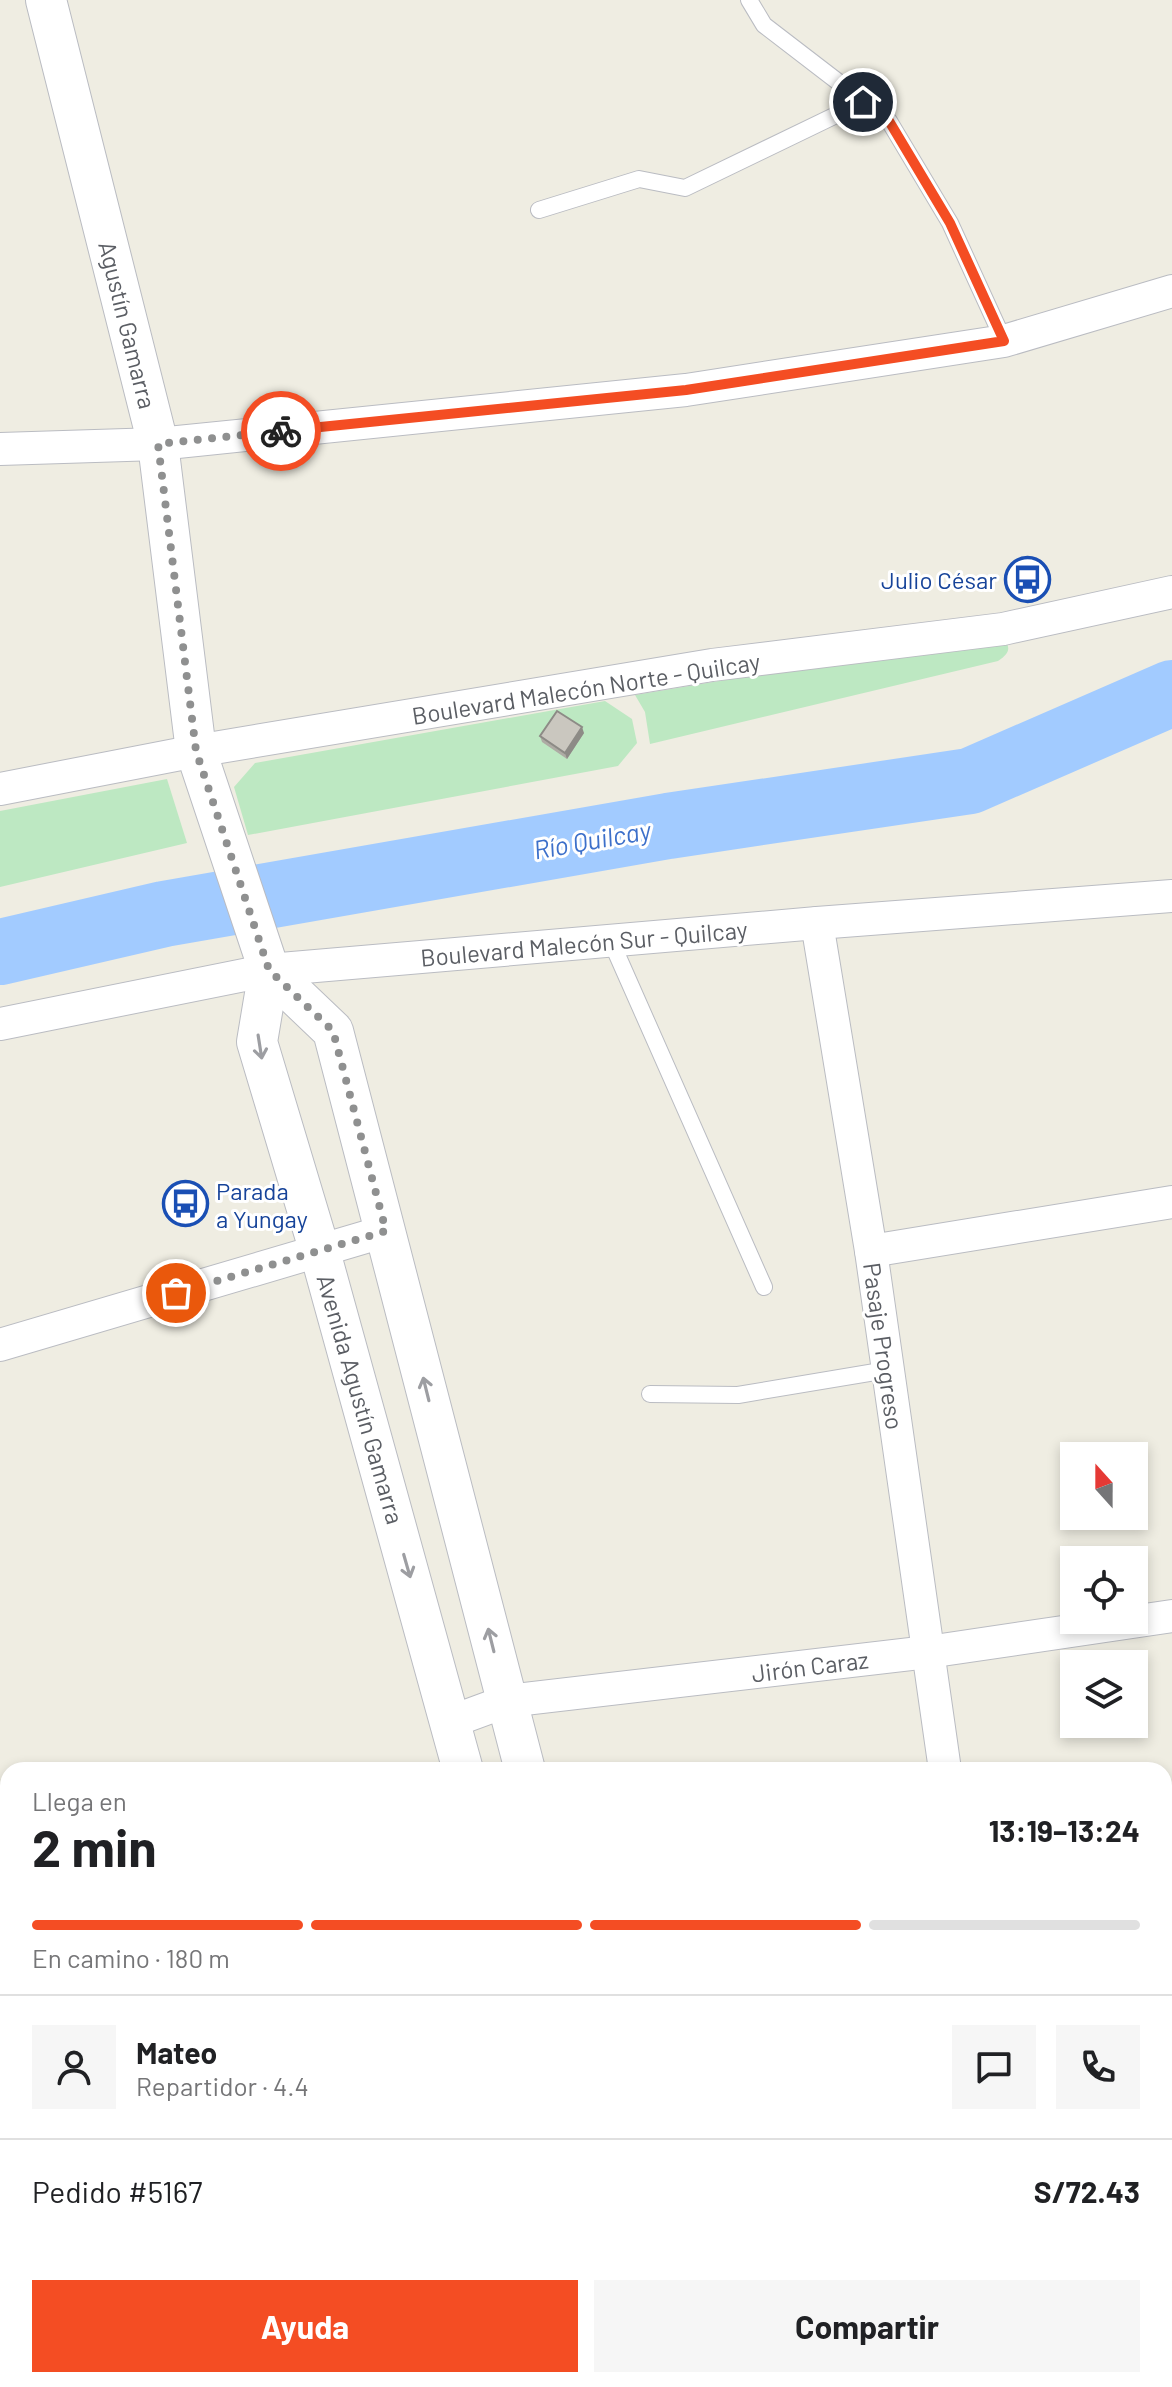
<!DOCTYPE html>
<html lang="es">
<head>
<meta charset="utf-8">
<style>
  body { margin:0; font-family:Barlow,sans-serif; background:#f6f6f6; color:#202124; height:100vh; display:flex; flex-direction:column; font-size:30px; white-space:nowrap }
  * { box-sizing:border-box; margin:0 }
  p { font-size:26px; color:#757577 }
  .icon { flex:none; width:44px; height:44px; fill:none; stroke:currentColor; stroke-width:2; stroke-linecap:round; stroke-linejoin:round }
  .map { position:relative; flex:1; overflow:hidden }
  .side { position:absolute; left:0px; top:1762px; width:1172px; height:626px; display:flex; flex-direction:column; background:#fff; border-radius:24px 24px 0 0; box-shadow:0 4px 12px #0003 }
  .side>* { flex:none }
  .needle { width:52px; rotate:339deg }
  .controls { position:absolute; left:1060px; top:1442px; display:grid; gap:16px }
  .controls a { display:grid; place-items:center; width:88px; height:88px; border-radius:0px; background:#fff; box-shadow:0 4px 12px #0003; font-size:40px }
  .pin { position:absolute; display:grid; place-items:center; width:68px; height:68px; color:#fff; margin:-34px; border:4px solid #fff; border-radius:50%; box-shadow:0 2px 8px #0007 }
  .courier { position:absolute; display:grid; place-items:center; width:80px; height:80px; margin:-40px; border:6px solid #f44d23; border-radius:50%; background:#fff; color:#222; box-shadow:0 2px 10px #0007 }
  .summary em { font-style:normal; font-weight:700 }
  .summary div { display:flex; flex-direction:column-reverse }
  .summary { display:flex; align-items:center; justify-content:space-between; height:136px; padding:0 32px }
  h1 { font-size:52px; font-weight:700; line-height:60px }
  .bar { display:grid; grid-template-columns:repeat(4,1fr); gap:12px 8px; align-content:center; height:96px; padding:0 32px }
  .bar i { height:10px; border-radius:6px; background:#e0e0e0 }
  .bar .current { background:#f44d23 }
  .bar p { grid-column:span 4 }
  .line { display:flex; align-items:center; gap:20px; padding:0 32px; border-top:2px solid #e0e0e0 }
  .line div { flex:1 }
  .round { display:grid; place-items:center; flex:none; width:84px; height:84px; border-radius:0px; background:#f6f6f6 }
  .button { display:flex; gap:16px; margin-top:auto; padding:16px 32px }
  .button a { flex:1; height:92px; border-radius:0px; background:#f44d23; color:#fff; font-size:32px; font-weight:700; line-height:92px; text-align:center }
  .button a+a { background:#f6f6f6; color:#202124 }
  .map>svg:first-child { display:block }
  .education { fill:#dfddd1 }
  .green { fill:#bde8c2 }
  .lines { fill:none; stroke-linecap:round; stroke-linejoin:round }
  .river { stroke:#a2cbff; stroke-width:66 }
  .service-casing { stroke:#babcc2; stroke-width:18 }
  .minor-casing { stroke:#babcc2; stroke-width:34 }
  .tertiary-casing { stroke:#babcc2; stroke-width:42 }
  .secondary-casing { stroke:#bbbec5; stroke-width:46 }
  .primary-casing { stroke:#fae050; stroke-width:46 }
  .service { stroke:#fff; stroke-width:16 }
  .minor { stroke:#fff; stroke-width:32 }
  .tertiary { stroke:#fff; stroke-width:40 }
  .secondary { stroke:#fff; stroke-width:44 }
  .primary { stroke:#fffca7; stroke-width:44 }
  .wall { fill:#aeaba4 }
  .shaded-wall { fill:#8d8b86 }
  .building { fill:#cac7bf; stroke:#8d8b86; stroke-width:2 }
  .oneway { stroke:#9d9ea2 }
  .done { stroke:#8f9090; stroke-width:8; stroke-dasharray:0 14.4 }
  .route { stroke:#f44d23; stroke-width:10 }
  .labels { text-anchor:middle; dominant-baseline:central; stroke-width:6; stroke-linejoin:round; paint-order:stroke }
  .street-label { font-size:24px; fill:#5b5e64; stroke:#fff }
  .transit-label { font-size:24px; fill:#164399; stroke:#fff; text-anchor:end }
  .water-label { font-size:26px; font-style:italic; fill:#3d70ca; stroke:#fff }
</style>
</head>
<body>
<div class="map">
<svg width="1172" height="2387" viewBox="0 0 1172 2387">
  <rect width="100%" height="100%" fill="#efede2"/>
  <!-- education -->
  <polygon class="education" points="1172,2323 1172,2387 965,2387 988,2380 1164,2380 1164,2325"/>
  <!-- green -->
  <g class="green">
    <path d="M 999,634 C 1011,645 1012,652 998,661 L 650,744 L 645,712 L 635,695 Z"/>
    <polygon points="605,701 632,719 637,743 618,766 248,835 234,787 255,763"/>
    <polygon points="167,779 187,843 0,887 0,811"/>
    <polygon points="747,2380 825,2380 803,2387 750,2387"/>
  </g>
  <g class="lines">
    <!-- river -->
    <polyline class="river" points="0,952 164,914 668,826 970,781 1172,693"/>
    <defs>
      <g id="service">
        <polyline points="749,0 764,25 889,121 950,223 1004,341"/>
        <polyline points="539,210 639,179 685,188 863,102"/>
        <polyline points="611,941 764,1287"/>
        <polyline points="650,1394 738,1395 887,1370"/>
      </g>
      <g id="minor">
        <polyline points="0,449 158,444 686,390 1004,341 1172,291"/>
        <polyline points="0,789 196,751 712,665 1003,629 1172,592"/>
        <polyline points="817,923 871,1251 945,1770"/>
        <polyline points="0,1024 269,970 817,923 1172,896"/>
        <polyline points="871,1251 1172,1202"/>
        <polyline points="0,1345 386,1231"/>
        <polyline points="450,1722 507,1701 928,1652 1172,1616"/>
        <polyline points="0,1914 8,1937"/>
        <polyline points="1164,1957 1172,1955"/>
        <polyline points="0,1968 8,1966"/>
        <polyline points="147,2380 149,2387"/>
      </g>
      <g id="tertiary">
        <polyline points="46,0 158,444 196,751 269,970 333,1031 525,1770"/>
        <polyline points="269,970 257,1042 320,1252 463,1770"/>
      </g>
      <polyline id="secondary" points="704,2380 706,2387"/>
      <g id="primary">
        <polyline points="1164,2220 1172,2217"/>
        <polyline points="1164,2297 1172,2295"/>
        <polyline points="623,2387 644,2380"/>
        <polyline points="890,2387 911,2380"/>
      </g>
    </defs>
    <!-- service casing -->
    <use href="#service" class="service-casing"/>
    <!-- minor casing -->
    <use href="#minor" class="minor-casing"/>
    <!-- tertiary casing -->
    <use href="#tertiary" class="tertiary-casing"/>
    <!-- secondary casing -->
    <use href="#secondary" class="secondary-casing"/>
    <!-- primary casing -->
    <use href="#primary" class="primary-casing"/>
    <!-- service -->
    <use href="#service" class="service"/>
    <!-- minor -->
    <use href="#minor" class="minor"/>
    <!-- tertiary -->
    <use href="#tertiary" class="tertiary"/>
    <!-- secondary -->
    <use href="#secondary" class="secondary"/>
    <!-- primary -->
    <use href="#primary" class="primary"/>
  </g>
  <!-- wall -->
  <polygon class="wall" points="584,733 567,759 542,742 540,736"/>
  <!-- shaded-wall -->
  <polygon class="shaded-wall" points="582,727 584,733 567,759 565,753"/>
  <!-- building -->
  <g class="building">
    <polygon points="557,711 582,727 565,753 540,736"/>
    <polygon points="6,2320 8,2326 8,2380 25,2380 27,2387 0,2387 0,2323"/>
  </g>
  <!-- one-way arrows -->
  <defs><path id="oneway-shaft" d="M-6 0H5M1.5-3L5.5 0L1.5 3" fill="none" stroke-width="1.6" stroke-linecap="round" stroke-linejoin="round" transform="scale(2)"/></defs>
  <g class="oneway">
    <use href="#oneway-shaft" transform="translate(260 1047) rotate(81)"/>
    <use href="#oneway-shaft" transform="translate(426 1389) rotate(-104)"/>
    <use href="#oneway-shaft" transform="translate(407 1566) rotate(74)"/>
    <use href="#oneway-shaft" transform="translate(491 1640) rotate(-104)"/>
  </g>
  <g class="lines">
    <!-- done -->
    <polyline class="done" points="176,1293 386,1231 333,1031 269,970 196,751 158,444 281,431"/>
    <!-- route -->
    <polyline class="route" points="281,431 686,390 1004,341 950,223 889,121 863,102"/>
  </g>
  <!-- icons -->
  <defs>
    <symbol id="bus-ring" viewBox="-11 -11 22 22"><circle r="9.5" fill="#fff" stroke="#1a4fb4" stroke-width="1.5"/><path d="M-5-6H5V4H4V6H2V4H-2V6H-4V4H-5ZM-3.5-4V0h7V-4ZM-3.5 1.2v1.5H-2V1.2ZM2 1.2v1.5H3.5V1.2Z" fill="#1a4fb4"/></symbol>
  </defs>
  <g fill-rule="evenodd">
    <use href="#bus-ring" x="1002" y="554" width="51" height="51"/>
    <use href="#bus-ring" x="160" y="1178" width="51" height="51"/>
  </g>
  <g class="labels">
    <!-- street labels -->
    <g class="street-label">
      <text transform="translate(128 325) rotate(76)">Agustín Gamarra</text>
      <text transform="translate(586 688) rotate(-9)">Boulevard Malecón Norte - Quilcay</text>
      <text transform="translate(584 943) rotate(-5)">Boulevard Malecón Sur - Quilcay</text>
      <text transform="translate(884 1346) rotate(82)">Pasaje Progreso</text>
      <text transform="translate(361 1399) rotate(74)">Avenida Agustín Gamarra</text>
      <text transform="translate(810 1666) rotate(-7)">Jirón Caraz</text>
    </g>
    <!-- transit labels -->
    <g class="transit-label">
      <text x="997" y="579">Julio César</text>
      <text x="216" y="1190" text-anchor="start">Parada<tspan x="216" dy="28">a Yungay</tspan></text>
    </g>
    <!-- water labels -->
    <g class="water-label">
      <text transform="translate(592 839) rotate(-10)">Río Quilcay</text>
    </g>
  </g>
</svg>
<div class="controls">
<a><svg class="needle" viewBox="-14 -14 28 28"><path d="M0-13l5 13h-10z" fill="#e53935"/><path d="M0 13l5-13h-10z" fill="#757577"/></svg></a>
<a><svg class="icon" aria-label="locate" viewBox="0 0 24 24"><circle cx="12" cy="12" r="6"/><path d="M12 2v4M12 18v4M2 12h4M18 12h4"/></svg></a>
<a><svg class="icon" aria-label="layers" viewBox="0 0 24 24"><path d="M12 4l9 5-9 5-9-5zM3 14l9 5 9-5"/></svg></a>
</div>
<div class="pin" style="left:176px;top:1293px;background:#ea580c"><svg class="icon" aria-label="bag" viewBox="0 0 24 24"><path d="M5 8h14l-1 12H6zM9 8a3 3 0 0 1 6 0"/></svg></div>
<div class="pin" style="left:863px;top:102px;background:#1f2937"><svg class="icon" aria-label="home" viewBox="0 0 24 24"><path d="M3 11l9-7 9 7M6 9v11h12V9"/></svg></div>
<div class="courier" style="left:281px;top:431px"><svg class="icon" aria-label="bike" viewBox="0 0 24 24"><circle cx="6" cy="16" r="4"/><circle cx="18" cy="16" r="4"/><path d="M6 16l4-8h5l3 8M10 8l3 8H6M13 5h3"/></svg></div>
<section class="side">
<div class="summary"><div><h1>2 min</h1><p>Llega en</p></div><em>13:19–13:24</em></div>
<div class="bar"><i class="current"></i><i class="current"></i><i class="current"></i><i></i><p>En camino · 180 m</p></div>
<div class="line" style="height:144px"><a class="round"><svg class="icon" aria-label="person" viewBox="0 0 24 24"><circle cx="12" cy="8" r="4"/><path d="M4 21q1-7 8-7t8 7"/></svg></a><div><b>Mateo</b><p>Repartidor · 4.4</p></div><a class="round"><svg class="icon" aria-label="chat" viewBox="0 0 24 24"><path d="M4 5h16v11H9l-5 4z"/></svg></a><a class="round"><svg class="icon" aria-label="phone" viewBox="0 0 24 24"><path d="M5 4h4l2 5-3 2q2 4 5 5l2-3 5 2v4C11 20 4 13 5 4z"/></svg></a></div>
<div class="line" style="height:104px"><div>Pedido #5167</div><b>S/72.43</b></div>
<div class="button"><a>Ayuda</a><a>Compartir</a></div>
</section>
</div>
</body>
</html>
